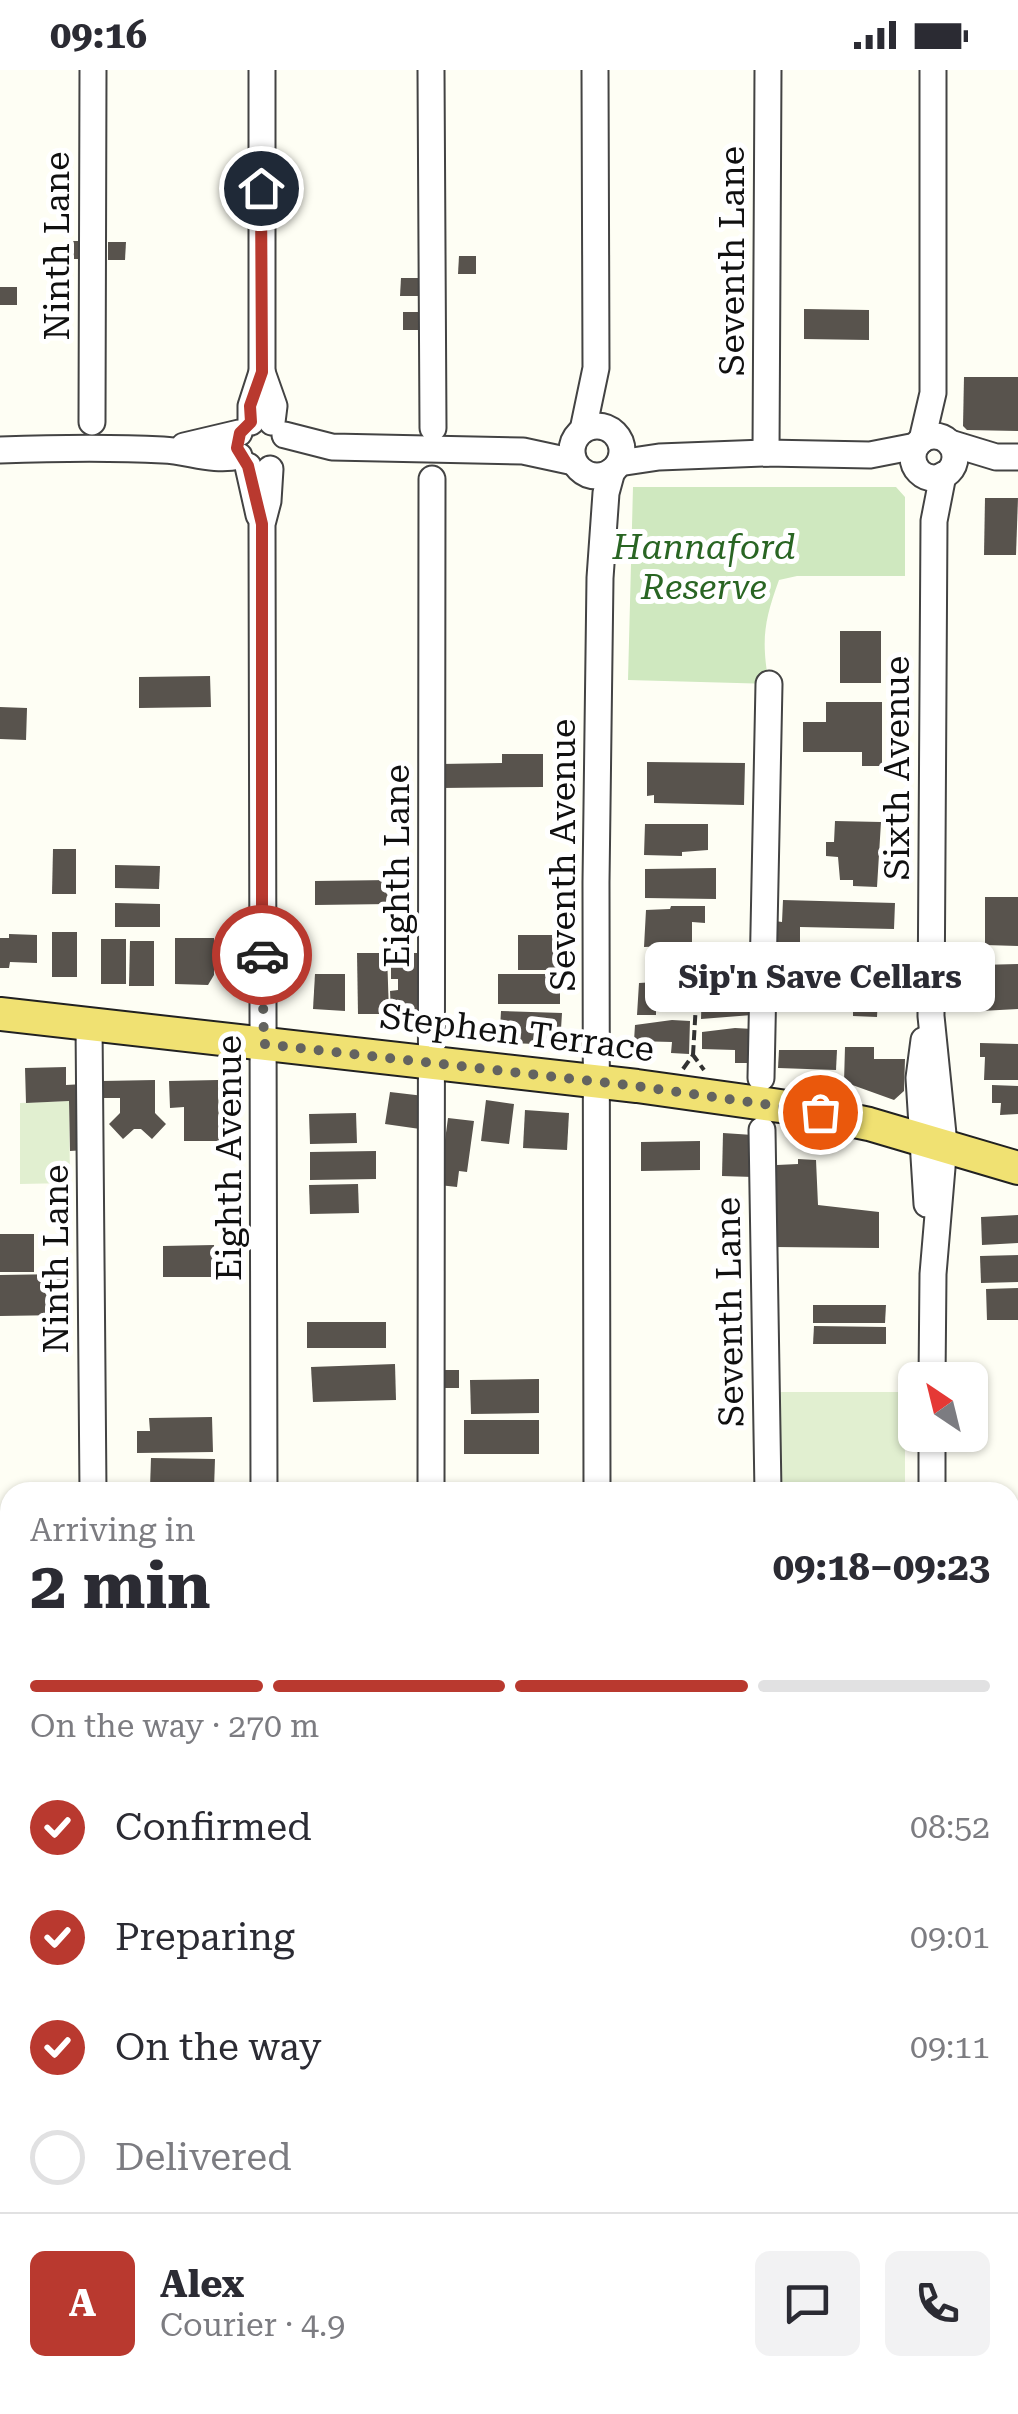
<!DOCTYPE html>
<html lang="en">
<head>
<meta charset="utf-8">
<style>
  body { margin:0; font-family:"Roboto Serif",serif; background:#f2f2f3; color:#2b2b33; height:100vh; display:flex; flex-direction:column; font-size:38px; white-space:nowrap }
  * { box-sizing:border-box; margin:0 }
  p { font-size:32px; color:#7c7c81 }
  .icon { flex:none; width:55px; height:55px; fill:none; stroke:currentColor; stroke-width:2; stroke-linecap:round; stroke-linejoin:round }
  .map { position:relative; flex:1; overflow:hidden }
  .details { position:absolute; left:0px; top:1412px; width:1020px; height:932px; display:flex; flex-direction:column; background:#fff; border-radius:30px 30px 0 0; box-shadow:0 2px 8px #0004 }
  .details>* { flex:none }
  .needle { width:65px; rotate:325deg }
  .controls { position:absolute; left:898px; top:1292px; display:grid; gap:20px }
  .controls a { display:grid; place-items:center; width:90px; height:90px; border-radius:15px; background:#fff; box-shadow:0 2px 8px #0004; font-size:50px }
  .pin { position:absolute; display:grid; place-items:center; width:85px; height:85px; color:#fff; margin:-42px; border:5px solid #fff; border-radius:50%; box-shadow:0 2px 10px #0007 }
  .courier { position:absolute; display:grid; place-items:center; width:100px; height:100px; margin:-50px; border:8px solid #b9392f; border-radius:50%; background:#fff; color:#222; box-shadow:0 2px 12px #0007 }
  .bubble { position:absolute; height:70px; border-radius:15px; background:#fff; box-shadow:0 2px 8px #0004; font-size:32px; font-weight:700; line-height:70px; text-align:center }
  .summary em { font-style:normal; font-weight:700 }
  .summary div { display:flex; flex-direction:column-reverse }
  .summary { display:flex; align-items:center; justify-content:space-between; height:170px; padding:0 30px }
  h1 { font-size:65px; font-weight:700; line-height:75px }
  .bar { display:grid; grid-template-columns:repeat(4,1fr); gap:15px 10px; align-content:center; height:120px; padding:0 30px }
  .bar i { height:12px; border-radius:8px; background:#e1e1e2 }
  .bar .current { background:#b9392f }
  .bar p { grid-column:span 4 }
  .line { display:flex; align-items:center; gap:25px; padding:0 30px; border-top:2px solid #e1e1e2 }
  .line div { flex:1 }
  .round { display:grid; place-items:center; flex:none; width:105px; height:105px; border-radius:15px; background:#f2f2f3 }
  ol { padding:0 30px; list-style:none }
  li { display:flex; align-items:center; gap:30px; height:110px }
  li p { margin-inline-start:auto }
  li .icon { padding:10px; border-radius:50%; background:#b9392f; color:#fff; stroke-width:4 }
  li:last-child { color:#7c7c81 }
  li i { width:55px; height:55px; border:5px solid #e1e1e2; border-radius:50% }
  .status { display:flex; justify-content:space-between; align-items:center; height:70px; padding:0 50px; background:#fff; direction:ltr }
  .status svg { height:28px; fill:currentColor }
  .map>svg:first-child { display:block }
  .green { fill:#cfe8bf }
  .pitch { fill:#e1efd0 }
  .water { fill:#bbd8f3; stroke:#4684c6; stroke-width:2.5 }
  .building { fill:#58534d }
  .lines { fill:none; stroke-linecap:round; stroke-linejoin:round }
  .minor-casing { stroke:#434343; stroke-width:29 }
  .major-casing { stroke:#212121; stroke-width:36 }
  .path { stroke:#323232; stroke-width:4; stroke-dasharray:10 5; stroke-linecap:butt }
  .minor { stroke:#fff; stroke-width:25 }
  .major { stroke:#f0e172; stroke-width:32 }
  .done { stroke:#636360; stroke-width:10; stroke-dasharray:0 18 }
  .route { stroke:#b9392f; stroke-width:12 }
  .labels { text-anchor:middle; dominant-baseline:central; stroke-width:10; stroke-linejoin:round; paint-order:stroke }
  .street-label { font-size:35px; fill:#101010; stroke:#fff }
  .park-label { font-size:35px; font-style:italic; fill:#296523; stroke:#fff }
</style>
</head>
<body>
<div class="status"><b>09:16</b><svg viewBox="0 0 49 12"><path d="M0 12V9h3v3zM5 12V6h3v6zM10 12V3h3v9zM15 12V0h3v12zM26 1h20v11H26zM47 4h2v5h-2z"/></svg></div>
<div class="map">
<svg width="1018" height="2344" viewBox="0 0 1018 2344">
  <rect width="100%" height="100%" fill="#fefef4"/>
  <!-- green -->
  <g class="green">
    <path d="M 633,417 L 896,417 L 905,427 L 905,506 L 797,506 L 779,510 C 764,551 761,570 769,614 L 628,610 Z"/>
    <polygon points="0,1783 10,1786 10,2335 256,2335 256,2344 0,2344"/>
  </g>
  <!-- pitch -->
  <g class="pitch">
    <polygon points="69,1031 70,1113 20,1114 20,1033"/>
    <polygon points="774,1322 905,1322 905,1422 775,1422"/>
  </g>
  <!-- water -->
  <g class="water">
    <polygon points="0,1849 10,1862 10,2145 0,2114"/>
    <polygon points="57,2335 196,2335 194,2344 56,2344"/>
  </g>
  <!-- building -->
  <g class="building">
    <rect x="64" y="171" width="17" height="18"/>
    <polygon points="108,172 126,172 125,190 108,190"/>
    <polygon points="459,186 476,186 476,204 458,204"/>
    <polygon points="401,208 418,208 418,226 400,226"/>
    <rect x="0" y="217" width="17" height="18"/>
    <polygon points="804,239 869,240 869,270 804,269"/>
    <polygon points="403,242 421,242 420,260 403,260"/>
    <polygon points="964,307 1018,307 1018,361 967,360 963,356"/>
    <polygon points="985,428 1018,428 1016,485 984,485"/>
    <rect x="840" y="561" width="41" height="52"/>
    <polygon points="210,606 211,637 139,638 139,607"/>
    <polygon points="826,632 882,632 882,696 862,696 862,682 803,682 803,652 826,652"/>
    <polygon points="0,637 27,638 26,670 0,669"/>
    <polygon points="502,684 543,684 543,717 440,718 440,694 502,693"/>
    <polygon points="647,692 745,693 744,735 654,733 654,725 647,726"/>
    <polygon points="835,751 881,752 877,817 853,816 853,810 840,810 838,787 826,786 826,772 834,772"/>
    <polygon points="645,754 708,754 708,780 682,782 682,786 644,785"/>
    <polygon points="53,779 76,779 76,824 52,824"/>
    <polygon points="115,795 160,796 159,819 115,818"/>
    <polygon points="716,798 716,829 645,828 645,799"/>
    <polygon points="390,810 390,834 315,835 315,811"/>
    <polygon points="985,827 1018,827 1018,876 985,875"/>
    <polygon points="783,830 895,833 894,859 800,857 800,875 774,875 775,851 782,852"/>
    <polygon points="115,833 160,834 160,857 115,857"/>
    <polygon points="671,836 705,836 705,853 692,852 692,875 644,877 646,840 670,839"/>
    <rect x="52" y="862" width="25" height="45"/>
    <polygon points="9,864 37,865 37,893 10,892 9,898 0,898 0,868 9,868"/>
    <rect x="518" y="865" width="41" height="35"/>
    <polygon points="175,868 214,868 214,905 208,915 175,914"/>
    <rect x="101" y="869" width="25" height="45"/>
    <polygon points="130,871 154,871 154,916 129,916"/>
    <polygon points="357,883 387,883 389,944 358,944"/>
    <polygon points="391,883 421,883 422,943 391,943 390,921 398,920 398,909 391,909"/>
    <polygon points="819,889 884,889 884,927 878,928 877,947 853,946 853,931 848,931 848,938 818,937 818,930 810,930 809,911 818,911"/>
    <polygon points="1018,894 1018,939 981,941 979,895"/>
    <polygon points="315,904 345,904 345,941 313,939"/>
    <rect x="498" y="904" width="62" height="30"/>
    <polygon points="656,912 657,924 689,925 689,942 656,941 656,945 637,945 639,913"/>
    <polygon points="702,916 720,916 720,929 752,929 752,945 701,949"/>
    <polygon points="501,941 562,943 560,975 510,973 510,960 500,959"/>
    <polygon points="672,950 690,951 689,984 671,983 672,972 634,971 635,955"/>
    <polygon points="735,958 753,959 753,993 735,993 735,980 702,979 702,962"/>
    <polygon points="980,973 1018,974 1018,1010 984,1010 985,987 980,987"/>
    <polygon points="845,977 874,977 874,989 905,989 904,1021 894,1030 844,1012"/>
    <polygon points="779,980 837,980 836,1000 778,998"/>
    <polygon points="66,997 66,1015 84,1014 86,1080 70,1081 69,1031 26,1033 25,998"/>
    <polygon points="155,1010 155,1043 166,1054 152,1069 141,1059 134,1059 123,1069 109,1054 120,1043 120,1028 102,1028 102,1011"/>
    <polygon points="218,1010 219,1071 184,1071 184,1037 170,1038 169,1011"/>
    <polygon points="992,1015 1018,1016 1018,1044 1000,1045 1001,1033 992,1033"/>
    <polygon points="390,1022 424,1026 420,1059 385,1054"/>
    <polygon points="486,1030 514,1034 509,1074 481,1071"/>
    <polygon points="525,1040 569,1043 567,1080 523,1078"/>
    <polygon points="356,1043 357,1073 310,1074 309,1044"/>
    <polygon points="448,1048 474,1051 467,1102 459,1101 457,1117 439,1115"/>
    <polygon points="723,1063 753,1065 753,1107 722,1106"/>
    <polygon points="700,1071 700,1100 641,1101 641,1072"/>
    <polygon points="376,1081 376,1109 310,1110 310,1082"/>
    <polygon points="798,1089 816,1090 818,1135 879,1142 879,1178 775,1177 777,1095 798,1094"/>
    <polygon points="358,1114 359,1143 310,1144 309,1115"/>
    <polygon points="1018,1145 1018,1173 982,1175 981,1147"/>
    <rect x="0" y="1164" width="34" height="38"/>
    <polygon points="214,1175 215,1207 163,1207 163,1176"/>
    <polygon points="1018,1185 1018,1212 981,1213 980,1186"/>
    <polygon points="63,1204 63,1245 0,1246 0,1205"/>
    <polygon points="1018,1218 1018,1250 987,1250 986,1219"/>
    <polygon points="813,1235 886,1235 885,1253 813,1253"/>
    <rect x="307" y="1252" width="79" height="26"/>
    <polygon points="814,1256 886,1257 886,1274 813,1274"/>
    <polygon points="395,1294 396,1330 313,1332 311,1297"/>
    <rect x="441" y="1300" width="18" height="18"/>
    <polygon points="539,1309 539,1343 471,1344 470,1310"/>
    <polygon points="212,1347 213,1382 137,1383 137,1361 150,1361 149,1348"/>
    <rect x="464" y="1350" width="75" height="34"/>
    <polygon points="151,1388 215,1389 214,1419 150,1418"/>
    <rect x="0" y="1477" width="10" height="32"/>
    <rect x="0" y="1517" width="10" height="40"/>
    <polygon points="1010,2332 1018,2332 1018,2344 975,2344 975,2335 1010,2335"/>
    <rect x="361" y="2335" width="28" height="9"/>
    <rect x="507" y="2335" width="43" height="9"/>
    <rect x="643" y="2335" width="51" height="9"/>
  </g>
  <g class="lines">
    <defs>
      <g id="minor">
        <polyline points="431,0 433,358"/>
        <polyline points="262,302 274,336 272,352"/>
        <polyline points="92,352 93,0"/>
        <polyline points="251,352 251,336 262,302 262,0"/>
        <circle cx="597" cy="381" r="25"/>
        <polyline points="583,360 596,298 595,0"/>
        <polyline points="285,365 332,377 523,381 574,392"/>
        <circle cx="934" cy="387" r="21"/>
        <polyline points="922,370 933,323 933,0"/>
        <polyline points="950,373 996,387 1018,387"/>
        <polyline points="184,376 239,363"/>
        <path d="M 0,380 C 54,378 108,377 163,380 C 189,381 213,392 239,386"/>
        <polyline points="766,383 768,0"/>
        <polyline points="619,393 659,387 766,383 870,385 916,376"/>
        <polyline points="248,396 259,445"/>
        <polyline points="89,954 93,1422"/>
        <polyline points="924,970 919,1008 927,1134"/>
        <polyline points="761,1008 769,614"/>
        <polyline points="762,1060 768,1422"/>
        <polyline points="932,1310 933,1204 944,1074 931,946 934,451 943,405"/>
        <polyline points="932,1365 932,1422"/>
        <polyline points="264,1422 262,454 268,431 270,399"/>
        <polyline points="431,1422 432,409"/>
        <polyline points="597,1422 596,812 600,508 606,423 612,401"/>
        <polyline points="0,1594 10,1595"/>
        <polyline points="1010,2229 1018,2229"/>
        <polyline points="1010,2255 1018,2256"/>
        <polyline points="431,2335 431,2344"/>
        <polyline points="600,2335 600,2344"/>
        <polyline points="768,2335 768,2344"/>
        <polyline points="938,2335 938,2344"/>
        <polyline points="265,2344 265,2335"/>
      </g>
      <polyline id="major" points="0,944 637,1016 787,1037 869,1054 1018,1098"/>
    </defs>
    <!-- minor casing -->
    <use href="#minor" class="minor-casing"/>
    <!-- major casing -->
    <use href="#major" class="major-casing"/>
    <!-- path -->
    <g class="path">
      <polyline points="693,985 697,916"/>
      <polyline points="683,999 693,985 704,1000"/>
      <polyline points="0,2165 10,2191"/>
      <polyline points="0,2278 10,2269"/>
      <polyline points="230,2344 233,2335"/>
    </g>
    <!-- minor -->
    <use href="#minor" class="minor"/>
    <!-- major -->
    <use href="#major" class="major"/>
  </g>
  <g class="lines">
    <!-- done -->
    <polyline class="done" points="262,885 264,974 636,1016 820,1042"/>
    <!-- route -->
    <polyline class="route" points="261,118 262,302 250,336 251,352 240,363 237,378 248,396 262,454 262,885"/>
  </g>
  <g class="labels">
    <!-- street labels -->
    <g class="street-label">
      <text transform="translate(57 176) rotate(-90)">Ninth Lane</text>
      <text transform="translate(732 191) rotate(-90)">Seventh Lane</text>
      <text transform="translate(897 698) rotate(-90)">Sixth Avenue</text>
      <text transform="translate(563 785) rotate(-90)">Seventh Avenue</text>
      <text transform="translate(397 796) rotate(-90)">Eighth Lane</text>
      <text transform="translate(517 963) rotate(7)">Stephen Terrace</text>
      <text transform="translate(229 1088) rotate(-90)">Eighth Avenue</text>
      <text transform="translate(56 1189) rotate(-90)">Ninth Lane</text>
      <text transform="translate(730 1242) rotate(-91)">Seventh Lane</text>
    </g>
    <!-- park labels -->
    <g class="park-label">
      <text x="704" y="477">Hannaford<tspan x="704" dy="40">Reserve</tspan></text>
    </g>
  </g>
</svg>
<div class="controls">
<a><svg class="needle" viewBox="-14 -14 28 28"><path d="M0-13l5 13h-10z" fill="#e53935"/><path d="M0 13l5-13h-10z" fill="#7c7c81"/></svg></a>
</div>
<div class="pin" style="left:820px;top:1042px;background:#ea580c"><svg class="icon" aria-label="bag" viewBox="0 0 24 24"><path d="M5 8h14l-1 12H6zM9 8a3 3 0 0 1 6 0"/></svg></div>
<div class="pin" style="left:261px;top:118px;background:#1f2937"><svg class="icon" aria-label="home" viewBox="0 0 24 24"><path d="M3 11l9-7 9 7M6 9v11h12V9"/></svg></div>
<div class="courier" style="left:262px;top:885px"><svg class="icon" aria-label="car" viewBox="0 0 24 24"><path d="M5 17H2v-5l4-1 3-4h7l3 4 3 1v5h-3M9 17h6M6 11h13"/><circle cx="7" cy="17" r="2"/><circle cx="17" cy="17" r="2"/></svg></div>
<div class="bubble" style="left:645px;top:872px;width:350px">Sip'n Save Cellars</div>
<section class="details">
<div class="summary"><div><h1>2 min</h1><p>Arriving in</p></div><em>09:18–09:23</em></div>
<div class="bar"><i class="current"></i><i class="current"></i><i class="current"></i><i></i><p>On the way · 270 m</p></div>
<ol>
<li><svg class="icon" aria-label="check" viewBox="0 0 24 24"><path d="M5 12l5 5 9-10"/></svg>Confirmed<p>08:52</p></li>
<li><svg class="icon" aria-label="check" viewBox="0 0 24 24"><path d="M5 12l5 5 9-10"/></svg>Preparing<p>09:01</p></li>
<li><svg class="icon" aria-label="check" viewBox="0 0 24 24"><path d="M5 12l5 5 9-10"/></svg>On the way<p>09:11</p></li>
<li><i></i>Delivered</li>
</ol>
<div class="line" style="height:180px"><b class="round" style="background:#b9392f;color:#fff">A</b><div><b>Alex</b><p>Courier · 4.9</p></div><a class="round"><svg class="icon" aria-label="chat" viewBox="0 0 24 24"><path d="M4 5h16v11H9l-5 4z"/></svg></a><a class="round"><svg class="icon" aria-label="phone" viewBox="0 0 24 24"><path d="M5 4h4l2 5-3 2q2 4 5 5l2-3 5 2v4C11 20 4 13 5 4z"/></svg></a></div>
</section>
</div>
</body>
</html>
